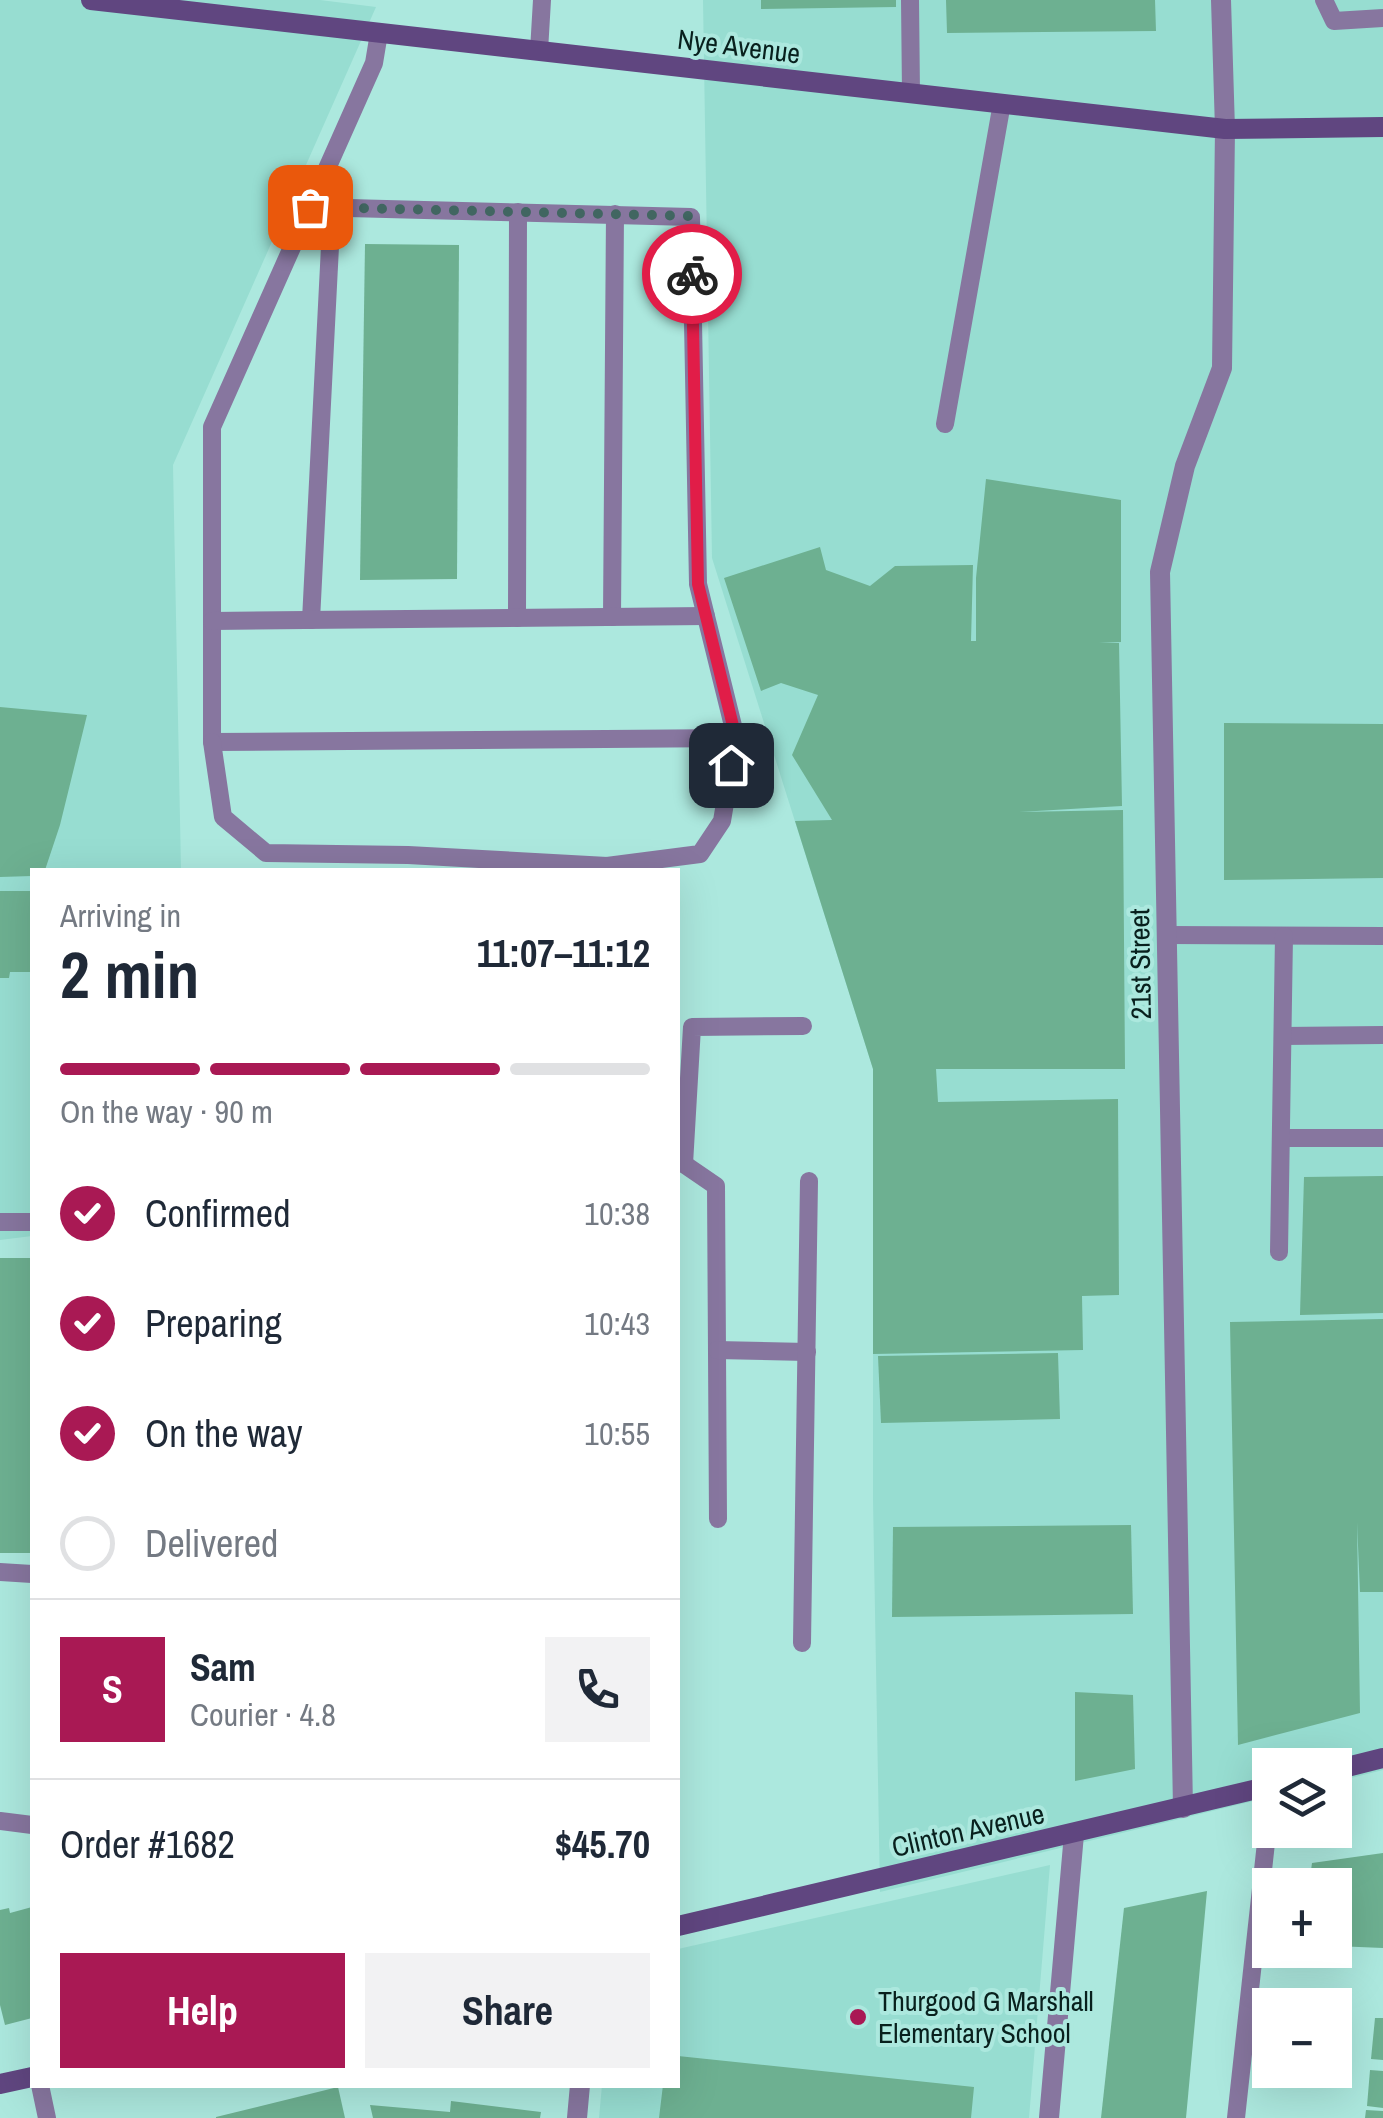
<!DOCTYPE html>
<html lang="en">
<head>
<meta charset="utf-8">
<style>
  body { margin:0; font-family:"Archivo Narrow",sans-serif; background:#f2f2f3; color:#1f2937; height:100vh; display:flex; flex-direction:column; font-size:38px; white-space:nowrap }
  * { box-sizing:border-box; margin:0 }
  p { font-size:32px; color:#747a83 }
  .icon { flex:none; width:55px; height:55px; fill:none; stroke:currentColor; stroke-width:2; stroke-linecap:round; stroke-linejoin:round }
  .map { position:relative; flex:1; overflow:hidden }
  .side { position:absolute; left:30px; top:868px; width:650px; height:1220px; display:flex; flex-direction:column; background:#fff; border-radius:0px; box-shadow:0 10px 40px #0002 }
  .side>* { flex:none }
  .tools { position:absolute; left:1252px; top:1748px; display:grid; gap:20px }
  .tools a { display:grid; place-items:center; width:100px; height:100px; border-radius:0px; background:#fff; box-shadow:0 10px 40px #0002; font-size:50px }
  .pin { position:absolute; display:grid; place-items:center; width:85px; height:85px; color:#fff; margin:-42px; border-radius:20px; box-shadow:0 5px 15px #0006 }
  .courier { position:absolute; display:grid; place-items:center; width:100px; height:100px; margin:-50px; border:8px solid #e11d48; border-radius:50%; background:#fff; color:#222; box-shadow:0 2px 12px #0007 }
  .summary em { font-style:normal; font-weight:800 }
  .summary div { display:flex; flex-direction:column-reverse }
  .summary { display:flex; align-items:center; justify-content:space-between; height:170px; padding:0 30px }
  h1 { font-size:65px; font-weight:800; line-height:75px }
  .bar { display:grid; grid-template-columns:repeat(4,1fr); gap:15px 10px; align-content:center; height:120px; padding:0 30px }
  .bar i { height:12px; border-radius:8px; background:#e0e1e3 }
  .bar .current { background:#a91954 }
  .bar p { grid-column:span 4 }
  .line { display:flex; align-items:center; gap:25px; padding:0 30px; border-top:2px solid #e0e1e3 }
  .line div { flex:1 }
  .round { display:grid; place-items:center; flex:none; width:105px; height:105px; border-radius:0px; background:#f2f2f3 }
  ol { padding:0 30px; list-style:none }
  li { display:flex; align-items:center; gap:30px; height:110px }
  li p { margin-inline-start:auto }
  li .icon { padding:10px; border-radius:50%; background:#a91954; color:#fff; stroke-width:4 }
  li:last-child { color:#747a83 }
  li i { width:55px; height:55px; border:5px solid #e0e1e3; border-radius:50% }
  .primary-button { display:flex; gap:20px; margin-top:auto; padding:20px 30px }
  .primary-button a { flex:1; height:115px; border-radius:0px; background:#a91954; color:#fff; font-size:40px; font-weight:800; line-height:115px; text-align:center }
  .primary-button a+a { background:#f2f2f3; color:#1f2937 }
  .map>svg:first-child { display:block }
  .built { fill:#97ddd1 }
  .building { fill:#6db091 }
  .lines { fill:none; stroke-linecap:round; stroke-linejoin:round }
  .lane { stroke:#87769f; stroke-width:18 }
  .street { stroke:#87769f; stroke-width:20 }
  .secondary { stroke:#604680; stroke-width:20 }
  .done { stroke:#416661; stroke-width:10; stroke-dasharray:0 18 }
  .route { stroke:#e11d48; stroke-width:12 }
  .poi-dot { fill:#a91954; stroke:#ace8de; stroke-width:4 }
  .labels { text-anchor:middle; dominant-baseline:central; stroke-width:8; stroke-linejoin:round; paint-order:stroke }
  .street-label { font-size:28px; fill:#08201d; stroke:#ace8de }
  .poi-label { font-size:28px; fill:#08201d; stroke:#ace8de; text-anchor:start }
</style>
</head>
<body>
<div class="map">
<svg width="1383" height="2118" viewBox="0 0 1383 2118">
  <rect width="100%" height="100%" fill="#ace8de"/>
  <!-- built -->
  <g class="built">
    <polygon points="0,0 320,0 376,7 173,465 181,870 32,870 32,1236 0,1240"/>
    <polygon points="703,0 1383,0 1383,1770 1335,1782 1335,1765 1270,1765 1270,1797 880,1892 873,1499 873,1069 712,558"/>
    <polygon points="1050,1865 1029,2118 599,2118 602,2085 678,2085 678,1949"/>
  </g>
  <!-- building -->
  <g class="building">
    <polygon points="761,0 896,0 896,7 761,9"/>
    <polygon points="946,0 1155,0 1156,31 947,33"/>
    <polygon points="365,244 459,245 457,579 360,580"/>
    <polygon points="986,479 1121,500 1121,642 1099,643 1119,643 1122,806 1019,812 1123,810 1125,1069 936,1069 938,1102 1118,1099 1119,1295 1082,1296 1083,1350 873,1354 873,1069 795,821 832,820 792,755 818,695 781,683 761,691 724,578 820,547 826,570 870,586 895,566 973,565 971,641 976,641 976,578"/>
    <polygon points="0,707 87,715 60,825 45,870 32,870 32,876 0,877"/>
    <polygon points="1224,723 1383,724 1383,878 1224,880"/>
    <polygon points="0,891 32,891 32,972 10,972 9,978 0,978"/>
    <polygon points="1383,1176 1383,1313 1300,1315 1304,1177"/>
    <rect x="0" y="1258" width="32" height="295"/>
    <polygon points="1383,1319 1383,1592 1360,1592 1357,1522 1360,1713 1238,1745 1230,1322"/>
    <polygon points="1058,1353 1060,1419 881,1423 878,1356"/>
    <polygon points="1131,1525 1133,1614 892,1617 893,1527"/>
    <polygon points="1075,1692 1133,1695 1135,1769 1075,1781"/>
    <polygon points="1383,1853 1383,1948 1335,1946 1335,1885 1309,1885 1312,1863"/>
    <polygon points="1207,1891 1186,2118 1101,2118 1124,1908"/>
    <polygon points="32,1907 32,2018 5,2025 0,2005 0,1910 9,1908 10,1913"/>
    <polygon points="1375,2018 1383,2018 1383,2060 1371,2059"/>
    <polygon points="678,2056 974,2087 971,2118 659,2118 663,2085 678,2085"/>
    <polygon points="1370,2070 1383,2071 1383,2108 1367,2106"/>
    <polygon points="338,2087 345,2118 216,2118 216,2117"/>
    <polygon points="451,2101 541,2112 540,2118 373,2118 370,2105 450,2112"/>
    <polygon points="1366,2110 1383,2111 1383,2118 1365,2118"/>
  </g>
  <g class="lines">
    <!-- lane -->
    <g class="lane">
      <polyline points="910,0 911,93"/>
      <polyline points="1324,0 1334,21 1383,18"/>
      <polyline points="539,51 542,0"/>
      <polyline points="310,207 691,217 698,584 736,738 212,742 212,427 374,63 379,33"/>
      <polyline points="945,424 1002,103"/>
      <polyline points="612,617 615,214"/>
      <polyline points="517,618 518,212"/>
      <polyline points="311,620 332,207"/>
      <polyline points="212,621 706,616"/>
      <polyline points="212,742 223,817 266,853 408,855 607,866 700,854 722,821 736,738"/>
      <polyline points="1167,935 1383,936"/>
      <polyline points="1283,1036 1383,1035"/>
      <polyline points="1281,1138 1383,1138"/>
      <polyline points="678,1160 716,1186 718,1519"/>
      <polyline points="684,1164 692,1027 803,1026"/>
      <polyline points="0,1222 32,1222"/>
      <polyline points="1279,1252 1284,936"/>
      <polyline points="717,1350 807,1352"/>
      <polyline points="0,1572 32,1574"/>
      <polyline points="802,1643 809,1181"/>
      <polyline points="0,1821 32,1825"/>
      <polyline points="40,2085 47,2118"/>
      <polyline points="1236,2118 1270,1806"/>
    </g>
    <!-- street -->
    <g class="street">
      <polyline points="1183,1808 1160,572 1185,466 1222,368 1225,129 1221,0"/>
      <polyline points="577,2118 580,2085"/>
      <polyline points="1049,2118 1074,1834"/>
    </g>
    <!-- secondary -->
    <g class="secondary">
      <polyline points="91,0 1225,129 1383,127"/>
      <polyline points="1335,1770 1383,1758"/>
      <polyline points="678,1926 1270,1786"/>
      <polyline points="0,2084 32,2077"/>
    </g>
  </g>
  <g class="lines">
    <!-- done -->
    <polyline class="done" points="310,207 691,216 692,274"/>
    <!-- route -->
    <polyline class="route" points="692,274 698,584 736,738 731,765"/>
  </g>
  <!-- markers -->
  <circle class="poi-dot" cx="858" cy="2017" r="10"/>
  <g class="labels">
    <!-- street labels -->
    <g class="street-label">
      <text transform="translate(739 46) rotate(7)">Nye Avenue</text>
      <text transform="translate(1140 964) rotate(-91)">21st Street</text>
      <text transform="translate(968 1830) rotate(-13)">Clinton Avenue</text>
    </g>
    <!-- poi labels -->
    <g class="poi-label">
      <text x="878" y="2001">Thurgood G Marshall<tspan x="878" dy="32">Elementary School</tspan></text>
    </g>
  </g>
</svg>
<div class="tools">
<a><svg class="icon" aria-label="layers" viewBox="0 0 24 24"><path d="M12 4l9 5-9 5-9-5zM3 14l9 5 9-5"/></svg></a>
<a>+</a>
<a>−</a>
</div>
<div class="pin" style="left:310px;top:207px;background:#ea580c"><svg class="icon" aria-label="bag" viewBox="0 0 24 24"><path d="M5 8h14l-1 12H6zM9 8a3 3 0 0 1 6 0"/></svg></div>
<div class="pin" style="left:731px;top:765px;background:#1f2937"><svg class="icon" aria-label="home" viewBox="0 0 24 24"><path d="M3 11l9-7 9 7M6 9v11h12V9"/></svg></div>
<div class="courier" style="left:692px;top:274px"><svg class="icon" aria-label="bike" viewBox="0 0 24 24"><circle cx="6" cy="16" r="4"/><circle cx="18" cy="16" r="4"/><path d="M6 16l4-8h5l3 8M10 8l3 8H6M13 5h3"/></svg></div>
<section class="side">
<div class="summary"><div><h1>2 min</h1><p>Arriving in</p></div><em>11:07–11:12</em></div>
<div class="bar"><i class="current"></i><i class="current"></i><i class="current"></i><i></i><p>On the way · 90 m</p></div>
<ol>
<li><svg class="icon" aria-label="check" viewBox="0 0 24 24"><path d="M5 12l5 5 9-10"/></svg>Confirmed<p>10:38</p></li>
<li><svg class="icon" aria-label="check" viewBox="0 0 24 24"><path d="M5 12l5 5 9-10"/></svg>Preparing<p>10:43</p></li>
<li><svg class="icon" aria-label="check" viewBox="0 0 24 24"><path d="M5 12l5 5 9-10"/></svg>On the way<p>10:55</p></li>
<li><i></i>Delivered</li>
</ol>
<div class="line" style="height:180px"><b class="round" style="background:#a91954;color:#fff">S</b><div><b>Sam</b><p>Courier · 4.8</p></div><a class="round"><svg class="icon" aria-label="phone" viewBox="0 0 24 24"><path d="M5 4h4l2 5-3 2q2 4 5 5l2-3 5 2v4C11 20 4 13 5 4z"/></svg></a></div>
<div class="line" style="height:130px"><div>Order #1682</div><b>$45.70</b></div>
<div class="primary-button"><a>Help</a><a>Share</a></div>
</section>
</div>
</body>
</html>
